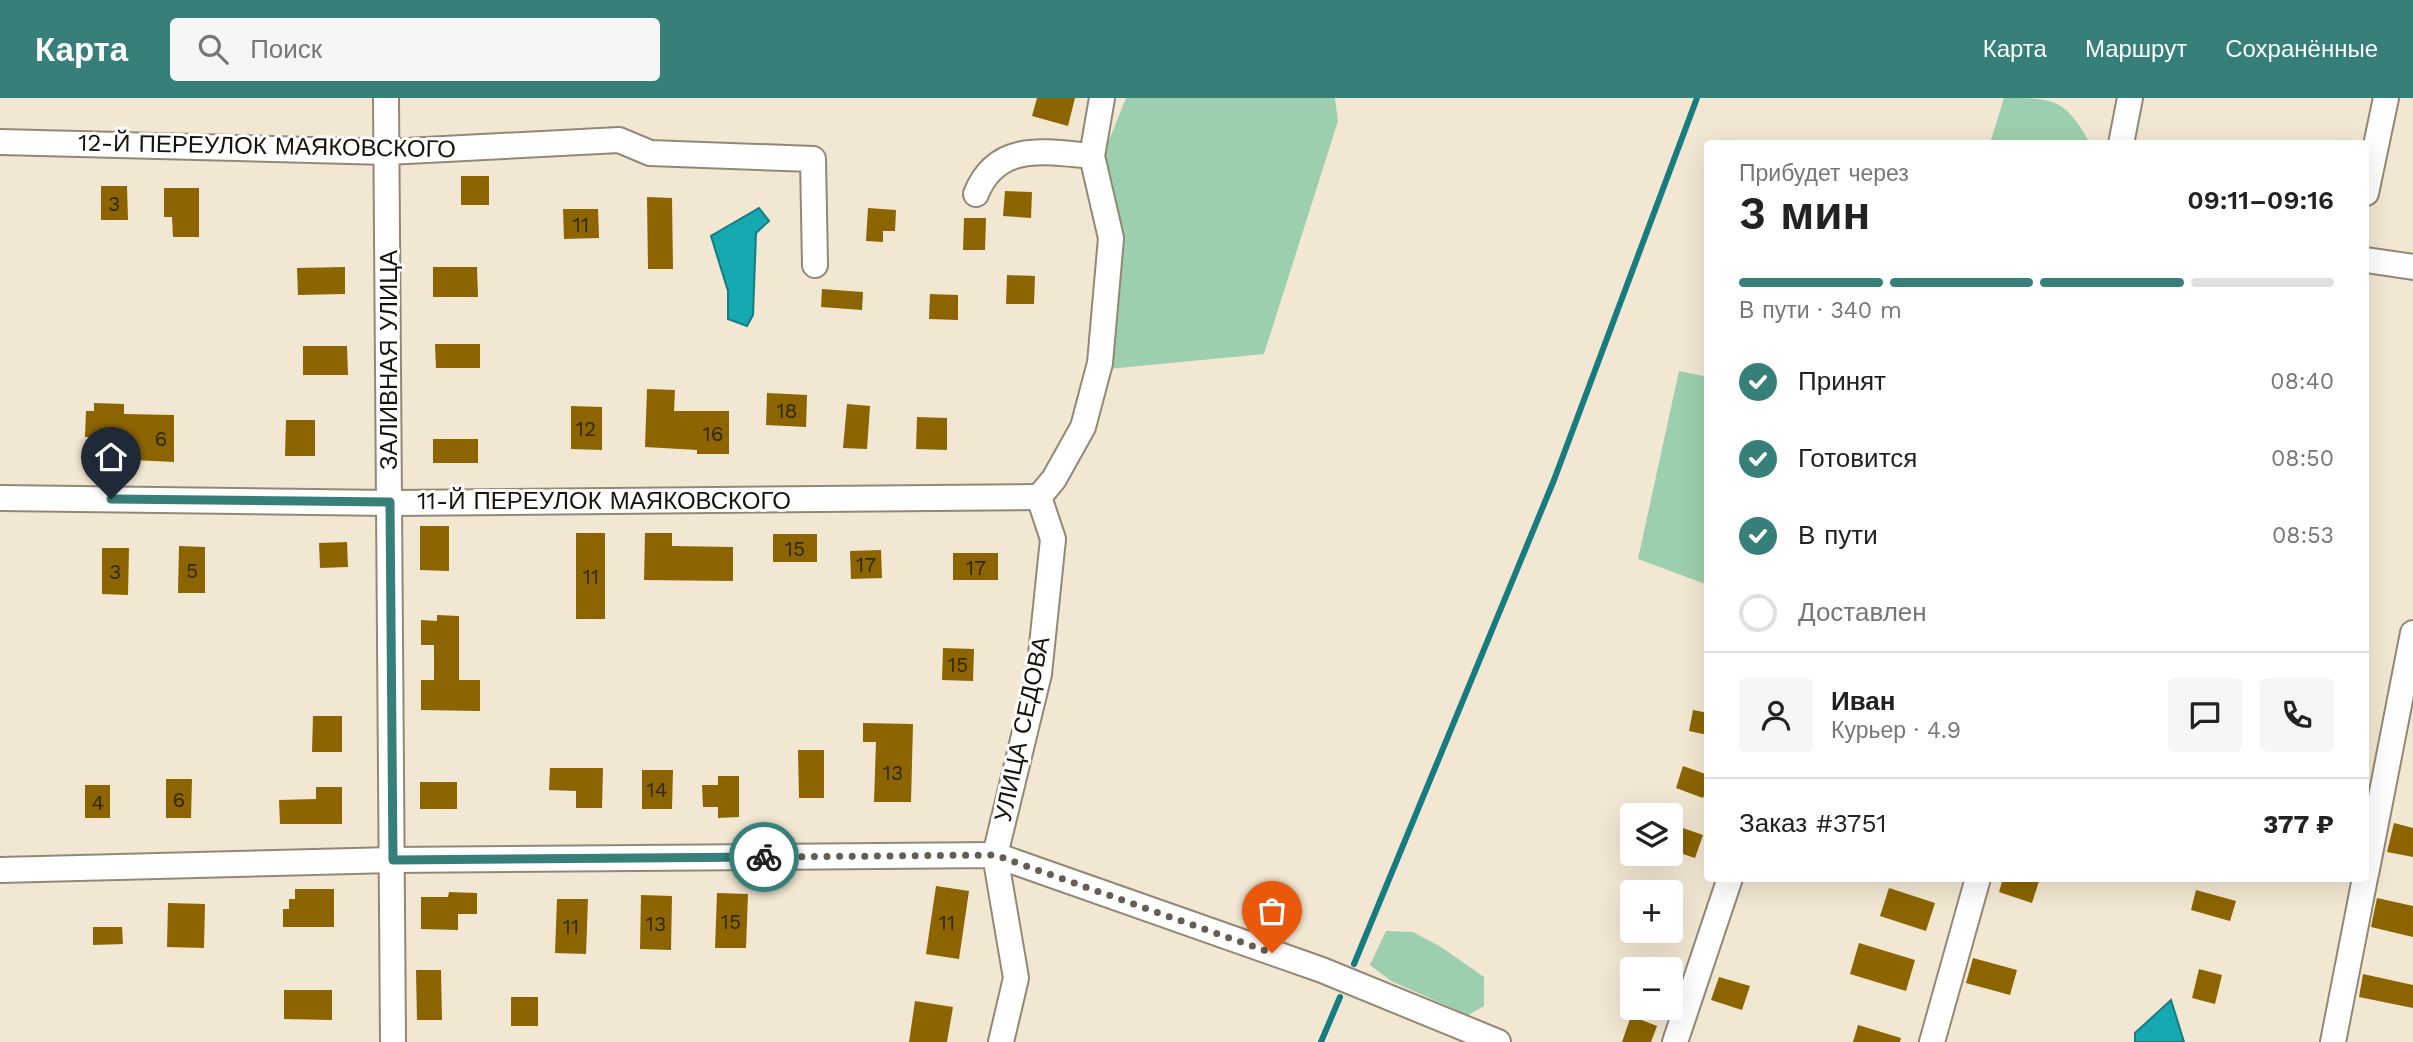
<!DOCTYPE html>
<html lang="ru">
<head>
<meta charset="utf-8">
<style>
  body { margin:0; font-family:"Work Sans",sans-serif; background:#f6f6f6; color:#222; height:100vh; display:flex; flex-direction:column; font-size:26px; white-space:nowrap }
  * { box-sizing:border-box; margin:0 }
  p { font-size:23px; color:#767676 }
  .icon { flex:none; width:38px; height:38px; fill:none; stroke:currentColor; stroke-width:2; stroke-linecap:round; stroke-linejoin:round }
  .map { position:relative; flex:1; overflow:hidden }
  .panel { position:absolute; left:1704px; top:42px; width:665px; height:742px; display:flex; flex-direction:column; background:#fff; border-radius:7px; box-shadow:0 7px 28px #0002 }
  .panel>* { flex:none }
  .buttons { position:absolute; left:1620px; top:705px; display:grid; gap:14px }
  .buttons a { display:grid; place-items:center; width:63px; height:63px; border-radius:7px; background:#fff; box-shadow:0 7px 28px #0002; font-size:35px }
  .pin { position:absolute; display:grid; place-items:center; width:60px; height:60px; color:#fff; margin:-72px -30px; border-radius:50% 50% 50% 0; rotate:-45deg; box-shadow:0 0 7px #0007 }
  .pin .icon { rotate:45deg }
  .courier { position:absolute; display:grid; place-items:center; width:70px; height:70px; margin:-35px; border:5px solid #377f79; border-radius:50%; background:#fff; color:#222; box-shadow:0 2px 9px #0007 }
  .summary em { font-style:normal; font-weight:600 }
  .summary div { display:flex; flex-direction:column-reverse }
  .summary { display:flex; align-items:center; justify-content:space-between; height:119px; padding:0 35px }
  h1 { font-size:46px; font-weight:600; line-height:52px }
  .bar { display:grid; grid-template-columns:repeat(4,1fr); gap:10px 7px; align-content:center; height:84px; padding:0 35px }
  .bar i { height:9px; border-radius:5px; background:#e0e0e0 }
  .bar .on { background:#377f79 }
  .bar p { grid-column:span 4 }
  .line { display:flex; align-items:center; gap:18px; padding:0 35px; border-top:2px solid #e0e0e0 }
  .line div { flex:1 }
  .round { display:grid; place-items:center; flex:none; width:74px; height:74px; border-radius:7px; background:#f6f6f6 }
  ol { padding:0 35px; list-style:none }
  li { display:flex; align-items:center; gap:21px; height:77px }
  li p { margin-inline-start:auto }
  li .icon { padding:7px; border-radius:50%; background:#377f79; color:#fff; stroke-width:4 }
  li:last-child { color:#767676 }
  li i { width:38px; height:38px; border:4px solid #e0e0e0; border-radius:50% }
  header { display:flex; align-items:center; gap:42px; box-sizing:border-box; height:98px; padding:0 35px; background:#377f79; color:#fff }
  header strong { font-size:33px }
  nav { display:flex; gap:38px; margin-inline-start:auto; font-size:24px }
  .search { width:490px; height:63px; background:#f6f6f6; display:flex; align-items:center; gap:18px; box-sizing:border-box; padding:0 24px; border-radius:7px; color:#767676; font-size:26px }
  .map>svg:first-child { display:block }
  .green { fill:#9ccfad }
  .water { fill:#15a9b1; stroke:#167c80; stroke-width:2 }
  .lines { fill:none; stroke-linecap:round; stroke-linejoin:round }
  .stream { stroke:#167c80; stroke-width:6 }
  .building { fill:#8c6500 }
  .minor-casing { stroke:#938875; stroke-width:28 }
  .minor { stroke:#fff; stroke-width:24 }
  .done { stroke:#645d51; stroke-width:7; stroke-dasharray:0 12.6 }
  .route { stroke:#377f79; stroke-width:9 }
  .labels { text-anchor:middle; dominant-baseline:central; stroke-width:6; stroke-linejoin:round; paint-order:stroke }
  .number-label { font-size:21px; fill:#342809 }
  .street-label { font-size:24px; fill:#17130c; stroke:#fff }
</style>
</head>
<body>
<header>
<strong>Карта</strong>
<div class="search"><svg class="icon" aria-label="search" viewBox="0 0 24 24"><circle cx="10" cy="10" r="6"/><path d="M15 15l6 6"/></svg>Поиск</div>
<nav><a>Карта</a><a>Маршрут</a><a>Сохранённые</a></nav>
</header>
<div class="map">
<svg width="2413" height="944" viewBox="0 0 2413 944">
  <rect width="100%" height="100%" fill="#f2e7d2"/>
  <!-- green -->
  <g class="green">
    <polygon points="1126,0 1335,0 1338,23 1264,256 1108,271 1124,145 1102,60"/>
    <path d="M 2004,0 C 2055,0 2064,0 2090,45 L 1990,45 Z"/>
    <polygon points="1679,273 1708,279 1708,487 1638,461"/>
    <polygon points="1386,833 1413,834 1441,849 1484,879 1484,908 1468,917 1391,883 1370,867"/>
  </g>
  <!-- water -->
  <g class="water">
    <polygon points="759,110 769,123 756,135 753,217 747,228 728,221 728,193 711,138"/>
    <polygon points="2171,902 2184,944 2135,944 2135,935"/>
  </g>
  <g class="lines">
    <!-- stream -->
    <g class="stream">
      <polyline points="1354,866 1554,382 1697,0"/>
      <polyline points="1321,944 1340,899"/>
    </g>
  </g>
  <!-- building -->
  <g class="building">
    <polygon points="1037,0 1075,0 1068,28 1032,18"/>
    <rect x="461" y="78" width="28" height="29"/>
    <polygon points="101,88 127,88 128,122 101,122"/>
    <polygon points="164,90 199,90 199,139 173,139 172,119 164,119"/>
    <polygon points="1005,93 1032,94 1031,120 1003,118"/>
    <polygon points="647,99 672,100 673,171 648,171"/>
    <polygon points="868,110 896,112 895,133 883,133 883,144 866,143"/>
    <polygon points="563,111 598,111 599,140 564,141"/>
    <polygon points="964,120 986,120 985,152 963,152"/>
    <polygon points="345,169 345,196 298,197 297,170"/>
    <polygon points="433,169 477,169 478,199 433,199"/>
    <polygon points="1007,177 1035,178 1034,206 1006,206"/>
    <polygon points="822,191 863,194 862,212 821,209"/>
    <polygon points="930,196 958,197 958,222 929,221"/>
    <polygon points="435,246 480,246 480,270 436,270"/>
    <polygon points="303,248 347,248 348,277 303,277"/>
    <polygon points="647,291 675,292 674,313 729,313 729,356 697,356 697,352 645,349"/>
    <polygon points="767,295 807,297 806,329 766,327"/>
    <polygon points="94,305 124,306 124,316 174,317 174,364 93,360 93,339 85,339 86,313 94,313"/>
    <polygon points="847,306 870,308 867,351 843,350"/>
    <polygon points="571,308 602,309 602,352 571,351"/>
    <polygon points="917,319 947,320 947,352 916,351"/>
    <polygon points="286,322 315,322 315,358 285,358"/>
    <rect x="433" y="341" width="45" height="24"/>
    <polygon points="420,428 449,428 449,473 420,472"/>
    <rect x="576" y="435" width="29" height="86"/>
    <polygon points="645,435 672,435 672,448 733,449 733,483 644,482"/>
    <rect x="773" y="436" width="44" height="28"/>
    <polygon points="347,444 348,469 320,470 319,445"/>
    <polygon points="179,448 205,449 205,495 178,495"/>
    <polygon points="102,450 129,450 128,497 102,496"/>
    <polygon points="881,452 882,480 851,481 850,453"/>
    <rect x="953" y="455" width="45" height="27"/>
    <polygon points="437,517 459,518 459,582 480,582 480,613 421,612 421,582 434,582 434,547 421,547 421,522 437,523"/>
    <polygon points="943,550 974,551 973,583 942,582"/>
    <polygon points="1693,612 1708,615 1708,637 1689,633"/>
    <polygon points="313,618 342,618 342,654 312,654"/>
    <polygon points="863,625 913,626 911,704 874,704 876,644 863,644"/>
    <polygon points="798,652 824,652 824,700 799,700"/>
    <polygon points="1683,668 1708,677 1708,687 1703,700 1676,690"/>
    <polygon points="550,670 603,670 602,710 576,710 576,693 549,692"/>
    <polygon points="642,672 673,672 672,711 642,711"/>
    <polygon points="718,678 739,678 739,719 718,720 718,709 703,709 702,687 718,687"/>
    <polygon points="166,681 192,681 191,720 166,720"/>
    <rect x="420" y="684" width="37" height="27"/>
    <rect x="85" y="687" width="25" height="33"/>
    <polygon points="316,689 342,689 342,726 280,726 279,702 316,701"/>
    <polygon points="2394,725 2413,730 2413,759 2387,754"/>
    <polygon points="1671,726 1703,737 1695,760 1671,752"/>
    <polygon points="2003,780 2040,780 2032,805 1999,794"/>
    <polygon points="936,788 969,793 959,861 926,856"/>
    <polygon points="1889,790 1935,805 1926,833 1880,818"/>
    <polygon points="295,791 334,791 334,829 283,829 283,811 289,811 289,801 295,801"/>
    <polygon points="2196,792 2236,803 2230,823 2191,812"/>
    <polygon points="449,794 477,795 477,816 458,816 458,832 421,831 421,799 448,799"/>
    <polygon points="717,795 748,796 746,850 715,850"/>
    <polygon points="641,797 672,798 671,852 640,851"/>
    <polygon points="2377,800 2413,808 2413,839 2371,829"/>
    <polygon points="557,801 588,801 586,856 555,855"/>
    <polygon points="168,805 205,806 204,850 167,849"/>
    <polygon points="93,829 122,829 123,846 93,847"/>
    <polygon points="1859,845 1915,862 1906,893 1850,876"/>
    <polygon points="1973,860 2017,872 2010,897 1966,885"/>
    <polygon points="2199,871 2222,877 2215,906 2192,900"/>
    <polygon points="416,872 441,872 442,922 417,922"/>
    <polygon points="2363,876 2413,887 2413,910 2359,899"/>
    <polygon points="1719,879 1750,888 1742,912 1711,902"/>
    <polygon points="284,892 332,892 332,922 284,921"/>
    <rect x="511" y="899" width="27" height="29"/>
    <polygon points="915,903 953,909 947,944 909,944"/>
    <polygon points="1631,918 1657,928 1651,944 1622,944"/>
    <polygon points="1858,927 1901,940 1900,944 1853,944"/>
  </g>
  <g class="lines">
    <defs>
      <g id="minor">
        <polyline points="386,0 393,944"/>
        <polyline points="0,44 387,54 619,42 650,55 813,61 815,167"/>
        <polyline points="2121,46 2130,0"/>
        <polyline points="2366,95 2386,0"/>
        <path d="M 976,96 C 997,43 1046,54 1092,58"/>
        <polyline points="2366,162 2413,169"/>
        <polyline points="1039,399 1054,381 1083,329 1100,265 1111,140 1092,58 1102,0"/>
        <polyline points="0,400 390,405 1039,399"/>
        <polyline points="0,772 393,762 995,757 1322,872 1498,944"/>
        <polyline points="2366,776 2413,535"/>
        <polyline points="1001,944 1016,880 995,757 1039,576 1053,441 1039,399"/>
        <polyline points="1675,944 1730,780"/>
        <polyline points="1932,944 1978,780"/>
        <polyline points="2333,944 2365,780"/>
      </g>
    </defs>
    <!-- minor casing -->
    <use href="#minor" class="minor-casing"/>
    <!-- minor -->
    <use href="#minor" class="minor"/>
  </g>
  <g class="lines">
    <!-- done -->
    <polyline class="done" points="764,759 995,757 1272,855"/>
    <!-- route -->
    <polyline class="route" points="111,401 390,404 393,762 764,759"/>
  </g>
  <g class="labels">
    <!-- number labels -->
    <g class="number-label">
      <text x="114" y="105">3</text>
      <text x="581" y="126">11</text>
      <text x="787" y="312">18</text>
      <text x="586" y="330">12</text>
      <text x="713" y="335">16</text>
      <text x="161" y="340">6</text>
      <text x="795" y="450">15</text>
      <text x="866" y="466">17</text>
      <text x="976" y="469">17</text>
      <text x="192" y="472">5</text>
      <text x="115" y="473">3</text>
      <text x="591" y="478">11</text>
      <text x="958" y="566">15</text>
      <text x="893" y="674">13</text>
      <text x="657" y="691">14</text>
      <text x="179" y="701">6</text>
      <text x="98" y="704">4</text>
      <text x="731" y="823">15</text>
      <text x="947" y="824">11</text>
      <text x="656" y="825">13</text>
      <text x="571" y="828">11</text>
    </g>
    <!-- street labels -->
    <g class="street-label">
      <text transform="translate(267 48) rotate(1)">12-Й ПЕРЕУЛОК МАЯКОВСКОГО</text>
      <text transform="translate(389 262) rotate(-90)">ЗАЛИВНАЯ УЛИЦА</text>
      <text x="604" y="403">11-Й ПЕРЕУЛОК МАЯКОВСКОГО</text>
      <text transform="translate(1022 631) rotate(-78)">УЛИЦА СЕДОВА</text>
    </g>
  </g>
</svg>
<div class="buttons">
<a><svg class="icon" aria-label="layers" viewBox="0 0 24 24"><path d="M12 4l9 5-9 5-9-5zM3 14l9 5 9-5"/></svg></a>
<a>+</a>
<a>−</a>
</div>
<div class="pin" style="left:1272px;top:855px;background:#ea580c"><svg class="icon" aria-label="bag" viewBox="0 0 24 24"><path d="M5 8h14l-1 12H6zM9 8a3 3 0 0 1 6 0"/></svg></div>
<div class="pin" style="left:111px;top:401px;background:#1f2937"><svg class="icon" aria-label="home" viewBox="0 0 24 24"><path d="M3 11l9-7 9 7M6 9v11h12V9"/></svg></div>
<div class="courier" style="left:764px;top:759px"><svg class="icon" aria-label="bike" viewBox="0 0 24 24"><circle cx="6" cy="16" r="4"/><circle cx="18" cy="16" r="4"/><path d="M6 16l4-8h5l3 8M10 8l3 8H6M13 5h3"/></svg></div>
<section class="panel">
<div class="summary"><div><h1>3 мин</h1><p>Прибудет через</p></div><em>09:11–09:16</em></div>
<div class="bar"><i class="on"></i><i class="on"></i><i class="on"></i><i></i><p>В пути · 340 m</p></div>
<ol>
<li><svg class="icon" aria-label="check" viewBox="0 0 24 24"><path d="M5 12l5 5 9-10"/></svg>Принят<p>08:40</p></li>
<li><svg class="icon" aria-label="check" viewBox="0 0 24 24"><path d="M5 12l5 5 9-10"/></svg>Готовится<p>08:50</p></li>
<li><svg class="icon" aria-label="check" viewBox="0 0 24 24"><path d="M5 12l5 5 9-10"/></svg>В пути<p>08:53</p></li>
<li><i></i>Доставлен</li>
</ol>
<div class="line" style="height:126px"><a class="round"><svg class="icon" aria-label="person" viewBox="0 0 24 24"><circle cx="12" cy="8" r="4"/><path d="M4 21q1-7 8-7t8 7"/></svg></a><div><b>Иван</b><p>Курьер · 4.9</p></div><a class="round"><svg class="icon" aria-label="chat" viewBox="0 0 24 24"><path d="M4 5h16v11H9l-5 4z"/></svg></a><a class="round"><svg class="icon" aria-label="phone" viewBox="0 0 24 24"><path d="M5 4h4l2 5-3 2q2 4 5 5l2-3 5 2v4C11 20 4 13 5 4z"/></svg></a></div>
<div class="line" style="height:91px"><div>Заказ #3751</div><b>377 ₽</b></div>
</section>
</div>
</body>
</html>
